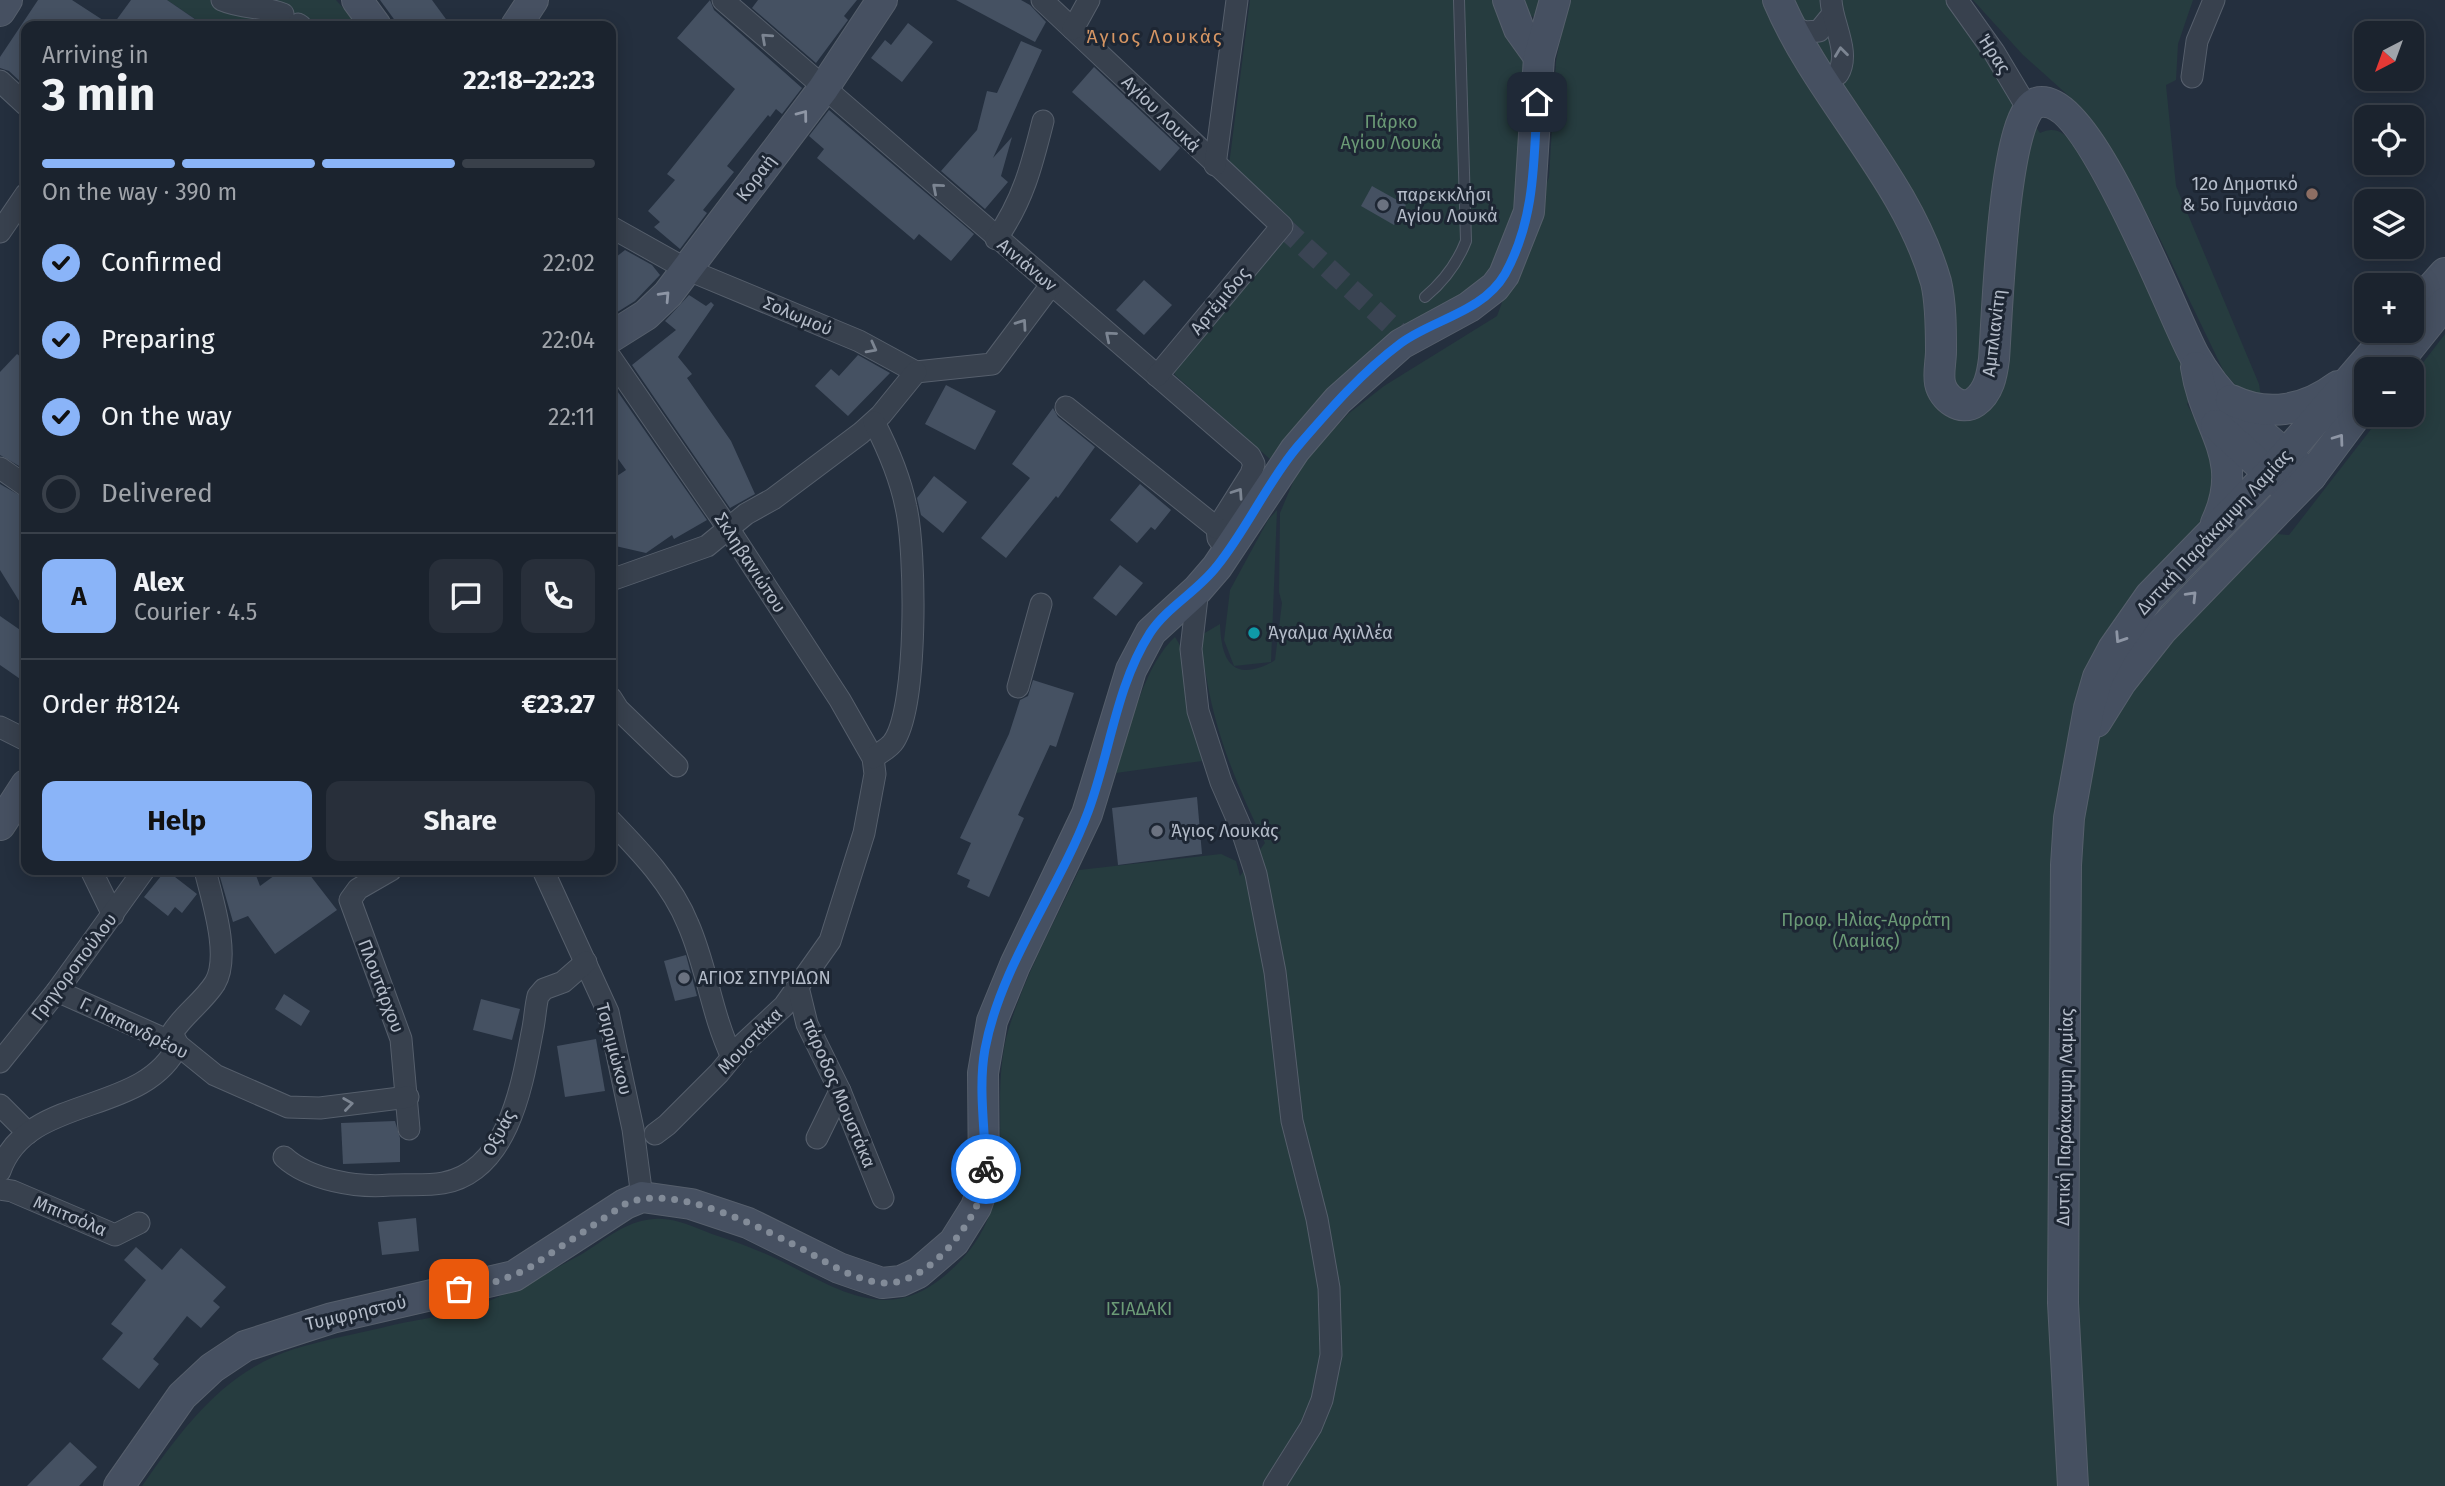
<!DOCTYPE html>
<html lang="en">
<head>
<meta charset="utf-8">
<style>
  body { margin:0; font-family:"Fira Sans",sans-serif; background:#282f3a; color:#f1f3f6; height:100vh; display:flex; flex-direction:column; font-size:26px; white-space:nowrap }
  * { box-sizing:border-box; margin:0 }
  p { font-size:23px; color:#a0a4aa }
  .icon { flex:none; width:38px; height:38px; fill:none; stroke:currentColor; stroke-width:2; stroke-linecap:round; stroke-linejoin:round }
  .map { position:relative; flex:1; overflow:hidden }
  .drawer { position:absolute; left:21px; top:21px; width:595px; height:854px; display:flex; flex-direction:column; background:#1b232e; border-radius:14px; box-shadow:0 4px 18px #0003,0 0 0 2px #39404a }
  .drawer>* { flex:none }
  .needle { width:46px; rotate:221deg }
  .buttons { position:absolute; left:2354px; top:21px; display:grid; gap:14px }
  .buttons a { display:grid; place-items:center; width:70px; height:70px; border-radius:14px; background:#1b232e; box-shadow:0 4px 18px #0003,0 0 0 2px #39404a; font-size:35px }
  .pin { position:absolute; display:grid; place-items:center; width:60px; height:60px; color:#fff; margin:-30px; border-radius:14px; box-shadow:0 4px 10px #0006 }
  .courier { position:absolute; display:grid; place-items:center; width:70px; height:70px; margin:-35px; border:5px solid #1a73e8; border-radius:50%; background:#fff; color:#222; box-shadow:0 2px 9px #0007 }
  .summary em { font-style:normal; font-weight:700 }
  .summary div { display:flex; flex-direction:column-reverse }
  .summary { display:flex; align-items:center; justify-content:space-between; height:119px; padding:0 21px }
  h1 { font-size:46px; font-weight:700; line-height:52px }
  .bar { display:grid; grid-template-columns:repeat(4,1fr); gap:10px 7px; align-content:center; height:84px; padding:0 21px }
  .bar i { height:9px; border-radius:5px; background:#39404a }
  .bar .active { background:#8ab4f8 }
  .bar p { grid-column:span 4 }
  .line { display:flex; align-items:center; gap:18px; padding:0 21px; border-top:2px solid #39404a }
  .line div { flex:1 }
  .round { display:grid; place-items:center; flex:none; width:74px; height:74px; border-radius:14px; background:#282f3a }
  ol { padding:0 21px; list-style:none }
  li { display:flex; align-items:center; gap:21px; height:77px }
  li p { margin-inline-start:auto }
  li .icon { padding:7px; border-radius:50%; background:#8ab4f8; color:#111; stroke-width:4 }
  li:last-child { color:#a0a4aa }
  li i { width:38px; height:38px; border:4px solid #39404a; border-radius:50% }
  .primary-button { display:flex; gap:14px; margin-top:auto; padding:14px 21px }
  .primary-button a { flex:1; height:80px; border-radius:14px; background:#8ab4f8; color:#111; font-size:28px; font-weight:700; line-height:80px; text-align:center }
  .primary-button a+a { background:#282f3a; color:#f1f3f6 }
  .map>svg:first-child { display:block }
  .green { fill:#263c3f }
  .building { fill:#455162 }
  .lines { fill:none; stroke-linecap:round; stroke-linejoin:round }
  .street-tunnel { stroke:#3a4453; stroke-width:21; stroke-dasharray:21 10; stroke-linecap:butt }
  .lane-casing { stroke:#565f6c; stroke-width:12 }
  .street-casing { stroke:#565f6c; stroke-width:23 }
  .secondary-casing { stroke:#565f6c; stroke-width:32 }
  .lane { stroke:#38414e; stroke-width:10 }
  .street { stroke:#38414e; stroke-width:21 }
  .secondary { stroke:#465061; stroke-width:30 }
  .oneway { stroke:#7c8592 }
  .oneway2 { stroke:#8e96a5 }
  .done { stroke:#828b98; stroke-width:7; stroke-dasharray:0 12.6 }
  .route { stroke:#1a73e8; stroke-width:9 }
  .education-dot { fill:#8d6e63; stroke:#1d2633; stroke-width:2.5 }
  .worship-dot { fill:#6b7280; stroke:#1d2633; stroke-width:2.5 }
  .culture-dot { fill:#0f9aa8; stroke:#1d2633; stroke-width:2.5 }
  .labels { text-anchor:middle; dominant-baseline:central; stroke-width:6; stroke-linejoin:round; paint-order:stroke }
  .street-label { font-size:18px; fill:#b4bcc9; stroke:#1d2633 }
  .park-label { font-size:18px; fill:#6b9a76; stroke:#1d2633 }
  .poi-label { font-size:18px; fill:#b4bcc9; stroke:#1d2633; text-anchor:start }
  .neighbourhood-label { font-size:19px; letter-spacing:2px; fill:#d59563; stroke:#1d2633 }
</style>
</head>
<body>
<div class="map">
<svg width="2445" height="1486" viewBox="0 0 2445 1486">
  <rect width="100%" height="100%" fill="#242f3e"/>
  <!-- green -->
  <g class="green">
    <polygon points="167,0 336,0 354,20 346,26 195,26 198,21"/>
    <polygon points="1250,0 1504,0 1524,55 1523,193 1500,257 1464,298 1392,338 1306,413 1271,460 1175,375 1173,367 1294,223 1229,165"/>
    <path d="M 1519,0 L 1948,0 L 2040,133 C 2056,125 2066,134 2076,147 L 2160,305 L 2183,357 L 2189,400 L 2187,404 L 2255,532 L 2289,535 L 2382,415 L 2412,415 L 2412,377 L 2445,334 L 2445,1486 L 142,1486 C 182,1429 224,1371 294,1349 C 327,1339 361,1333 393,1325 C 421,1319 452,1315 479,1305 C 512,1292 551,1271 582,1254 C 605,1240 625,1221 654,1219 C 674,1217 694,1227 712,1234 C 736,1242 759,1250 781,1261 C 851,1297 899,1328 963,1258 C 1024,1191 986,1108 1008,1031 C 1025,975 1054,923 1079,870 L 1221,854 L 1236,861 L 1240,876 L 1265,843 C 1239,791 1217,738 1207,681 C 1204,663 1199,652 1203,634 L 1220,624 C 1221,646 1225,676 1254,669 C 1262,667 1268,665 1275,660 L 1282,603 L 1279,592 L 1280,513 L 1296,475 L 1314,450 L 1348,414 L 1384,386 L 1497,316 L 1549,177 L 1556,61 L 1563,26 L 1528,15 Z"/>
    <polygon points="1973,0 2193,0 2178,44 2176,80 2166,85 2176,186 2259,384 2261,397 2236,386 2224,372 2159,237 2117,158 2071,98 2023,55"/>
    <polygon points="1277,510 1271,662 1234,666 1224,640 1230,590 1268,520"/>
    <path d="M 1175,637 L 1181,647 L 1202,761 L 1116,773 C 1128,733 1144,665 1175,637 Z"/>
  </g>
  <!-- building -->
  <g class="building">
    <polygon points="38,0 72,0 112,26 26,26 26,87 9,71 0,68 0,57"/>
    <polygon points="131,0 167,0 205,26 112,26"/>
    <polygon points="380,0 432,0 451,26 399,26"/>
    <polygon points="710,0 714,10 802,88 782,114 776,109 770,117 768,115 727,166 734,172 703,210 707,213 680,249 654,227 660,222 648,211 675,180 667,174 735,89 677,38"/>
    <polygon points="758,0 857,0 844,16 848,20 816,63 752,8"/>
    <polygon points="956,0 1021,0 1030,5 1046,22 1035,42"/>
    <polygon points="908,23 933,42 902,82 871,58 885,40 891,45"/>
    <polygon points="1021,41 1042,50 993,158 1012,137 1001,176 1008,182 985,209 941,171 977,130 987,91 997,93"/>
    <polygon points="1094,67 1180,148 1160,171 1072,92"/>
    <polygon points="829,110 974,234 951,261 919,234 914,240 817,158 824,149 809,136"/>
    <polygon points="1372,186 1406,205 1394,225 1361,206"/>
    <polygon points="625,250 652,265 660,275 635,301 611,316 611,261"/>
    <polygon points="1144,280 1172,305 1144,335 1116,310"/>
    <polygon points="689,295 706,306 711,302 714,305 678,357 692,374 687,378 731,441 755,494 730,508 632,365 676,330 665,321"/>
    <polygon points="17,354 26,361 26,470 0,455 0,372"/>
    <polygon points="858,355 890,373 848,416 815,386 831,369 839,376"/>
    <polygon points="611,382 707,520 674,539 672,535 646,553 611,545 611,532 614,524 611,520 611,480 626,470 611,449"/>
    <polygon points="946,385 996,411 975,450 925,424"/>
    <polygon points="1053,408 1058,417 1095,447 1058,498 1056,496 1006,558 981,538 1030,478 1012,464"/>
    <polygon points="934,476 967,502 943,533 921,515 917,498"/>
    <polygon points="0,484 26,499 26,612 0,570"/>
    <polygon points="1140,484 1171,510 1155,530 1151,527 1137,543 1110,520"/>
    <polygon points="1120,565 1143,583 1116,616 1093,598"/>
    <polygon points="0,616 26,634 26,683 0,665"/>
    <polygon points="1033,680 1074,693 1056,747 1050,745 1018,815 1024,818 989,897 967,887 970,880 957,874 971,843 960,838 1009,734 1020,700 1028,696"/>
    <polygon points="1197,797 1202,854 1118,865 1112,808"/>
    <polygon points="166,870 197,894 182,913 175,907 168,916 144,897"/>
    <polygon points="242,870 254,870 260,886 282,870 306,870 337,910 275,954 248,916 233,922 220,877"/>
    <polygon points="686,955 697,996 675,1001 664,961"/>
    <polygon points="284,994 310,1011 301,1026 275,1009"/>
    <polygon points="481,999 520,1009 512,1040 473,1030"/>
    <polygon points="596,1039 605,1091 565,1097 557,1046"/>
    <polygon points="395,1121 400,1138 400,1162 343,1164 341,1123"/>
    <polygon points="416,1218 419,1251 382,1255 378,1222"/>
    <polygon points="136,1247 162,1270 181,1248 226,1287 213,1301 220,1307 201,1328 187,1316 153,1359 159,1364 139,1389 102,1359 123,1333 111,1324 146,1280 124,1260"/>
    <polygon points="70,1442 97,1467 79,1486 27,1486"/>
  </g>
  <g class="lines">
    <!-- street-tunnel -->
    <polyline class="street-tunnel" points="1282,226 1407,340"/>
    <defs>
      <path id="lane" d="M 1425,297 C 1443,282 1457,264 1466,241 L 1459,0"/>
      <g id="street">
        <path d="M 222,0 C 242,9 264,6 283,14"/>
        <polyline points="723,0 1250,456 1254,464 1251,474 1217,528 1218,538 1228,552"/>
        <polyline points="1042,0 1282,226 1157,376"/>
        <polyline points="1957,0 1994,52 2028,109"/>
        <polyline points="298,24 301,26"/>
        <polyline points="1790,26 1805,32 1819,31 1832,15"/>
        <polyline points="1073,29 1089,0"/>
        <polyline points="2192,77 2197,41 2214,0"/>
        <path d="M 1823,80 L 1838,74 C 1851,52 1832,24 1831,0"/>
        <polyline points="0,81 26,105"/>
        <polyline points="1215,165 1237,0"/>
        <polyline points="611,227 686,269 859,341 916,372 992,364 1051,285"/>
        <polyline points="0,232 26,194"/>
        <path d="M 996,239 C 1023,201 1032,165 1043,121"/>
        <polyline points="611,358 728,528 840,700 873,758 875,774 864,833 830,941 784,1006 742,1045 719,1073 667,1125 655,1134"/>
        <polyline points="1066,407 1217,528"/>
        <polyline points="0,468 26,486"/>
        <polyline points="611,580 707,546 746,514 773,499 861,433 881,415 916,372"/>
        <polyline points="1198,589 1191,649 1198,711 1221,782 1241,828 1256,874 1275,972 1292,1121 1317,1219 1329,1288 1331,1355 1322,1400 1311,1427 1274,1486"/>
        <polyline points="1018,687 1041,604"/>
        <polyline points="611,698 618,709 677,766"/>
        <polyline points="0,727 26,740"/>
        <path d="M 873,758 C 879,753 890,748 894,741 C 918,705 916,551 906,507 C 900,477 888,449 874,422"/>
        <path d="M 611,821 C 640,851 672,884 688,924 C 707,967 711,1013 732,1057"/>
        <polyline points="91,870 113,915"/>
        <polyline points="391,870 358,889 350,900 401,1039 409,1129"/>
        <polyline points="543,870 608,1012 633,1129 642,1197"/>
        <polyline points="798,987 807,1024 840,1091 883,1198"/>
        <polyline points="57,991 178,1045 215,1075 288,1107 320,1108 408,1097"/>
        <polyline points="0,1062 57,991 144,870"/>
        <polyline points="0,1105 28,1133"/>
        <polyline points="817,1138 840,1091"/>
        <path d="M 284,1157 C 309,1180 357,1188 390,1185 C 407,1184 426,1186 443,1183 C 508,1171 522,1086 532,1033 C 535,1020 535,1008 538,996 L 544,989 L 563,982 L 586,962"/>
        <path d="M 0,1171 C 27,1093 144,1117 178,1045 L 172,1033 C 184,1014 203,1002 215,983 C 231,956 212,899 205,870"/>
        <polyline points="0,1189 12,1191 115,1235 139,1223"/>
      </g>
      <g id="secondary">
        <polyline points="357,0 376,26"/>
        <polyline points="1508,0 1519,29 1539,57"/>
        <path d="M 1778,0 C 1820,99 1906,177 1936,282 C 1941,303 1941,329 1941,351 C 1941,361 1938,373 1940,383 C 1943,398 1961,412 1975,402 C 1989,392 1992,375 1994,359 C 1997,321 2003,114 2036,103 C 2088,86 2172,316 2194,355 C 2220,403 2270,441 2311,476"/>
        <polyline points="0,11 7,0"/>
        <polyline points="516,26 533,0"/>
        <polyline points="2412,310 2445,273"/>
        <polyline points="611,337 646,315 668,294 823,89 882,0"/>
        <path d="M 2196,367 C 2205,429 2247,457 2216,523"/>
        <polyline points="2392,369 2445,303"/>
        <path d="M 2231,400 C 2268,418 2306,410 2338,386"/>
        <polyline points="2216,425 2283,486"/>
        <polyline points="2096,722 2121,682 2162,630 2311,476 2366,402"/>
        <polyline points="0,825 26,785"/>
        <polyline points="119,1486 182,1396 212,1368 245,1346 332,1318 514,1276 625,1204 642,1197 691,1204 748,1223 839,1268 882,1283 901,1281 918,1273 954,1242 976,1207 984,1184 983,1073 992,1021 1015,965 1087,814 1131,670 1151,632 1198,589 1217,567 1295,450 1338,400 1401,344 1469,307 1495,287 1504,275 1529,212 1539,57 1555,0"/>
        <polyline points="2073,1486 2063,1303 2066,865 2069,818 2089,708 2098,677 2113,649 2150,596 2269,474 2392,331"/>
      </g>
    </defs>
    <!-- lane casing -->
    <use href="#lane" class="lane-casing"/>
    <!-- street casing -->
    <use href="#street" class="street-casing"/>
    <!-- secondary casing -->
    <use href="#secondary" class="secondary-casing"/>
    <!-- lane -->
    <use href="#lane" class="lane"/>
    <!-- street -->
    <use href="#street" class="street"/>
    <!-- secondary -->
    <use href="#secondary" class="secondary"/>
  </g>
  <!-- one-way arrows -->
  <defs><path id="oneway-chevron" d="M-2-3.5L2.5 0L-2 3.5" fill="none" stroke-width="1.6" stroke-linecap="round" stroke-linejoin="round" transform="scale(1.75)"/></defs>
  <g class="oneway">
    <use href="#oneway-chevron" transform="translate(766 38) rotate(-138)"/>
    <use href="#oneway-chevron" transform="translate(1841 52) rotate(-97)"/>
    <use href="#oneway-chevron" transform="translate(937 188) rotate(-139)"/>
    <use href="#oneway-chevron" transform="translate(1022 324) rotate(-55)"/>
    <use href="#oneway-chevron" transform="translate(1110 336) rotate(-140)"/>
    <use href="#oneway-chevron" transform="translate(872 348) rotate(28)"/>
    <use href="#oneway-chevron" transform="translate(1238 493) rotate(-56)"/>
    <use href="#oneway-chevron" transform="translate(348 1104) rotate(-8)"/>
  </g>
  <g class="oneway2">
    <use href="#oneway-chevron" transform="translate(803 115) rotate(-53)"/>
    <use href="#oneway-chevron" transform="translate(665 296) rotate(-47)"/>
    <use href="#oneway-chevron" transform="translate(2339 439) rotate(-54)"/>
    <use href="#oneway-chevron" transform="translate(2192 596) rotate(-46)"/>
    <use href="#oneway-chevron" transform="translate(2120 638) rotate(123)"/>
  </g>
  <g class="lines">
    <!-- done -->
    <path class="done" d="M 459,1289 L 498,1281 L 526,1270 L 625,1204 C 675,1181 765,1230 810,1253 C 833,1266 862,1284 889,1283 C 914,1281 935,1263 951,1245 C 969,1223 985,1198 986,1169"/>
    <!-- route -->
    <path class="route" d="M 986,1169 C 985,1130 978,1087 985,1049 C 1001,964 1058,892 1088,812 C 1110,753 1116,686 1150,633 C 1167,607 1198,591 1217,566 C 1247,529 1268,481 1298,446 C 1330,409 1362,372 1401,343 C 1434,319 1483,312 1505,274 C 1535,220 1534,161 1537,102"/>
  </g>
  <!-- markers -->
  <circle class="education-dot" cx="2312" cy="194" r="7"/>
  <g class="worship-dot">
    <circle cx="1383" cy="205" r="7"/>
    <circle cx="1157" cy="831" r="7"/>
    <circle cx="684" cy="978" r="7"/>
  </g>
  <circle class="culture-dot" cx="1254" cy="633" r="7"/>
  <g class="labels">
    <!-- street labels -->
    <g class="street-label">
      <text transform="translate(1994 54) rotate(57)">Ήρας</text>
      <text transform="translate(1161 114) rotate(44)">Αγίου Λουκά</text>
      <text transform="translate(756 178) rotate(-53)">Κοραή</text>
      <text transform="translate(1027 265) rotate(40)">Αινιάνων</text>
      <text transform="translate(1220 301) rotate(-50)">Αρτέμιδος</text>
      <text transform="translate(798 316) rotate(23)">Σολωμού</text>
      <text transform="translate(1994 333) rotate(-83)">Αμπλιανίτη</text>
      <text transform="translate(2214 532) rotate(-47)">Δυτική Παράκαμψη Λαμίας</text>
      <text transform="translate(750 563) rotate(57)">Σκληβανιώτου</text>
      <text transform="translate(74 967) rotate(-53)">Γρηγοροπούλου</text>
      <text transform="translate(381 986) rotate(69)">Πλουτάρχου</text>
      <text transform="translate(134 1028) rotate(26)">Γ. Παπανδρέου</text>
      <text transform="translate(750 1041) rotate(-46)">Μουστάκα</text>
      <text transform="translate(614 1049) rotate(75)">Τσιριμώκου</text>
      <text transform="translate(839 1093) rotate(67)">πάροδος Μουστάκα</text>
      <text transform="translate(2065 1117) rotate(-89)">Δυτική Παράκαμψη Λαμίας</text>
      <text transform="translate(499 1133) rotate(-62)">Οξυάς</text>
      <text transform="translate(70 1216) rotate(23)">Μπιτσόλα</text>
      <text transform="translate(356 1313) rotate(-13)">Τυμφρηστού</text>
    </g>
    <!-- park labels -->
    <g class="park-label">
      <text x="1391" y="122">Πάρκο<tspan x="1391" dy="21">Αγίου Λουκά</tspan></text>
      <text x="1866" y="920">Προφ. Ηλίας-Αφράτη<tspan x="1866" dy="21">(Λαμίας)</tspan></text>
      <text x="1139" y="1309">ΙΣΙΑΔΑΚΙ</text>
    </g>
    <!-- poi labels -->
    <g class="poi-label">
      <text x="2298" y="184" text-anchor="end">12ο Δημοτικό<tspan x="2298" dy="21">&amp; 5ο Γυμνάσιο</tspan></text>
      <text x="1397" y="195">παρεκκλήσι<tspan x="1397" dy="21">Αγίου Λουκά</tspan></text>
      <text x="1268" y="633">Άγαλμα Αχιλλέα</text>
      <text x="1171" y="831">Άγιος Λουκάς</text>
      <text x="698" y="978">ΑΓΙΟΣ ΣΠΥΡΙΔΩΝ</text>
    </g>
    <!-- neighbourhood labels -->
    <g class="neighbourhood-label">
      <text x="1155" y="36">Άγιος Λουκάς</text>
    </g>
  </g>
</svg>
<div class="buttons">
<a><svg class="needle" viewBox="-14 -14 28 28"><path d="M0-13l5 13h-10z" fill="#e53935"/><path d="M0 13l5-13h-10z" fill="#a0a4aa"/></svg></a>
<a><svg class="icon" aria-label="locate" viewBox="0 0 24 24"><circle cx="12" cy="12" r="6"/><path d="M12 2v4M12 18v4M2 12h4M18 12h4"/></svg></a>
<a><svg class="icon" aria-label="layers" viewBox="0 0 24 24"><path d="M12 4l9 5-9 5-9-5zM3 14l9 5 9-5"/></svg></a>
<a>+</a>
<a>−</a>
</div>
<div class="pin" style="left:459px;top:1289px;background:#ea580c"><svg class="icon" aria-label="bag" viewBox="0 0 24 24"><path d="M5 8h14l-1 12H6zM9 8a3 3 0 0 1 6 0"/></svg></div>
<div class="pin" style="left:1537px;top:102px;background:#1f2937"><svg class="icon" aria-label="home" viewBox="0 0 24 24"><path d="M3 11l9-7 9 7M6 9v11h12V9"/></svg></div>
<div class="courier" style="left:986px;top:1169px"><svg class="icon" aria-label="bike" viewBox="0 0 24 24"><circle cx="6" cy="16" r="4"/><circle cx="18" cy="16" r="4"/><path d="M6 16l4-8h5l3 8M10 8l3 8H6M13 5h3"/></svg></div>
<section class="drawer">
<div class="summary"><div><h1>3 min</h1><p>Arriving in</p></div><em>22:18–22:23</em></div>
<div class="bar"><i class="active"></i><i class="active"></i><i class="active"></i><i></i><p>On the way · 390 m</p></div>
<ol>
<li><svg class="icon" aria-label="check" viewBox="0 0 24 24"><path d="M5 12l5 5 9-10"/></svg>Confirmed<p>22:02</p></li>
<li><svg class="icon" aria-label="check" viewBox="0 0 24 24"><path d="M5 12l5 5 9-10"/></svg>Preparing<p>22:04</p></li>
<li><svg class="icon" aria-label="check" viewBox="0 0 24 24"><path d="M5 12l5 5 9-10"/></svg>On the way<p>22:11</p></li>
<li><i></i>Delivered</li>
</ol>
<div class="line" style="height:126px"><b class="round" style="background:#8ab4f8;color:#111">A</b><div><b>Alex</b><p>Courier · 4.5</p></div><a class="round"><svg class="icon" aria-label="chat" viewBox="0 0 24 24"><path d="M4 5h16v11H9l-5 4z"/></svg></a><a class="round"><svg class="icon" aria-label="phone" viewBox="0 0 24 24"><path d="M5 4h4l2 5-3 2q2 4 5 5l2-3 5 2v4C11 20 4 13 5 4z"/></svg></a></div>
<div class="line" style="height:91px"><div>Order #8124</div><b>€23.27</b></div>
<div class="primary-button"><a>Help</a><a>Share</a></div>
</section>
</div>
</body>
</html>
